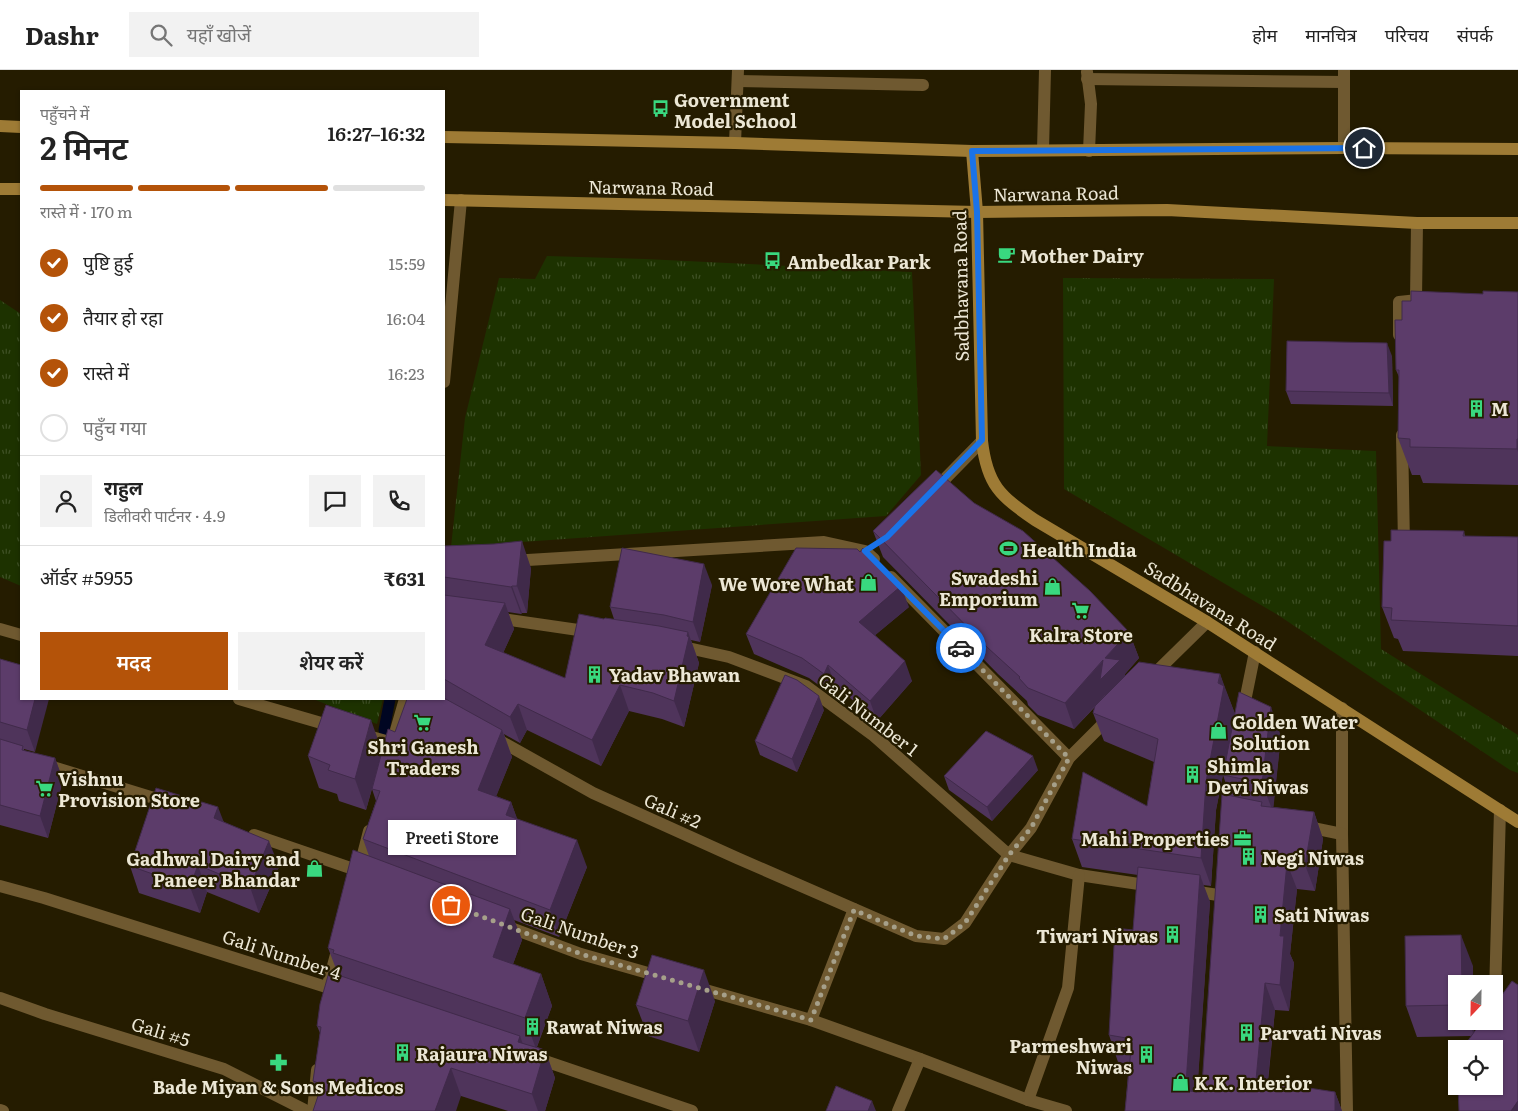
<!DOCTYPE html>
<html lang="hi">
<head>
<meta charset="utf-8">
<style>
  body { margin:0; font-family:Literata,"Noto Sans Devanagari",serif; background:#f2f2f2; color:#222; height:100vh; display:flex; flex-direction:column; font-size:19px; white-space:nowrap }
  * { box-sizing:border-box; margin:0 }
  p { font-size:16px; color:#767676 }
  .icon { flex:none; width:28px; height:28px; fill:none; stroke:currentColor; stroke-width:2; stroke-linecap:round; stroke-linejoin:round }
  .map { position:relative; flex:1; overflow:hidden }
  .drawer { position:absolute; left:20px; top:20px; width:425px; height:610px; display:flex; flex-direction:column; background:#fff; border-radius:0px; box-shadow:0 1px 4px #0004 }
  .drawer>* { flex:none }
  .needle { width:32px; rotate:202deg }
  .tools { position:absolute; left:1448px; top:905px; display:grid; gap:10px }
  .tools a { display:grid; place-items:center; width:55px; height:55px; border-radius:0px; background:#fff; box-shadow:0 1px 4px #0004; font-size:25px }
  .pin { position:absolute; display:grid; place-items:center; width:42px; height:42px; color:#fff; margin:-21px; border:2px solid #fff; border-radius:50%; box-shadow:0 1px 5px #0007 }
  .courier { position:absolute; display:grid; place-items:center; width:50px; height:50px; margin:-25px; border:4px solid #1a73e8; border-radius:50%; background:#fff; color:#222; box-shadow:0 1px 6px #0007 }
  .bubble { position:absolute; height:35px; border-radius:0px; background:#fff; box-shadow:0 1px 4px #0004; font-size:16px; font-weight:600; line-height:35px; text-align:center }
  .head em { font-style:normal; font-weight:600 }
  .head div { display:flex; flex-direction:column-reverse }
  .head { display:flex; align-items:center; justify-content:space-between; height:85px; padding:0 20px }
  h1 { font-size:32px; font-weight:600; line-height:38px }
  .bar { display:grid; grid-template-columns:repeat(4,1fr); gap:8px 5px; align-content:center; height:60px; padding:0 20px }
  .bar i { height:6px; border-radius:4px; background:#e0e0e0 }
  .bar .active { background:#b45309 }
  .bar p { grid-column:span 4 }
  .line { display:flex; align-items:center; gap:12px; padding:0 20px; border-top:1px solid #e0e0e0 }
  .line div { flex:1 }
  .round { display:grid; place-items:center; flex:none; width:52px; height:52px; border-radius:0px; background:#f2f2f2 }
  ol { padding:0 20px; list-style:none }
  li { display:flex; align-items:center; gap:15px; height:55px }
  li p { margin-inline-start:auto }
  li .icon { padding:5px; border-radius:50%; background:#b45309; color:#fff; stroke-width:4 }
  li:last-child { color:#767676 }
  li i { width:28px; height:28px; border:2px solid #e0e0e0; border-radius:50% }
  .action { display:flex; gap:10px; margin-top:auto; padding:10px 20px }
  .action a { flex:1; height:58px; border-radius:0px; background:#b45309; color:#fff; font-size:20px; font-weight:600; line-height:58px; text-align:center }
  .action a+a { background:#f2f2f2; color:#222 }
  header { display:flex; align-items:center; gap:30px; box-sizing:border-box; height:70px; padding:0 25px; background:#fff; border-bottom:1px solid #e0e0e0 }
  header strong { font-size:24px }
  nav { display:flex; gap:28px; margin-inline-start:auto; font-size:18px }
  .search { width:350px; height:45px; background:#f2f2f2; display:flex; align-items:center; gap:12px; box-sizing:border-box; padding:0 18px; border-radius:0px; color:#767676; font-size:19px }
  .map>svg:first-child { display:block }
  .park { fill:url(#park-tufts) }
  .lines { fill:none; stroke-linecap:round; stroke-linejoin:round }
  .stream { stroke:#000622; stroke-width:11 }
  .lane { stroke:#6f5930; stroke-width:12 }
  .street { stroke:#6f5930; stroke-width:12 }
  .secondary { stroke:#9e7b35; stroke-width:12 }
  .wall { fill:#4f345b }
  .shaded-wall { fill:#402a4a }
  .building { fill:#5c3c6a; stroke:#402a4a }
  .done { stroke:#a6a08a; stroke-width:5; stroke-dasharray:0 9 }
  .route { stroke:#1a73e8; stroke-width:6 }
  .labels { text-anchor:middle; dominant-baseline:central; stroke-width:4.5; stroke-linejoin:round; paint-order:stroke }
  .poi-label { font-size:18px; font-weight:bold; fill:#ece7d5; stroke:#251c00; text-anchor:start }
  .street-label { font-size:18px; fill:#ece7d5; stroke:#251c00 }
</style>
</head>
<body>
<header>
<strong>Dashr</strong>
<div class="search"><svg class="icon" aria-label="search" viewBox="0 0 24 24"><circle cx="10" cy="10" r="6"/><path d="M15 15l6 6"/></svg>यहाँ खोजें</div>
<nav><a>होम</a><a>मानचित्र</a><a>परिचय</a><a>संपर्क</a></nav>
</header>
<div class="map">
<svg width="1518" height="1041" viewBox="0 0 1518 1041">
  <defs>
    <pattern id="park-tufts" width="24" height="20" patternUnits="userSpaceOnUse" patternTransform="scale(1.25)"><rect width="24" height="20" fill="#1d3200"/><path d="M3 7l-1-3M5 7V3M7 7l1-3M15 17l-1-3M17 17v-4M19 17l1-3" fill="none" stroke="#3e5024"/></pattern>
  </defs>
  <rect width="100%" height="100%" fill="#251c00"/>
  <!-- park -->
  <g class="park">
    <polygon points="547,186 645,189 912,202 921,405 886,446 451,477 465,348 499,208 535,209"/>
    <polygon points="1063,208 1274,209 1267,376 1376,381 1381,579 1518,665 1518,703 1510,700 1278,545 1064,419"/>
    <polygon points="0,230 21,244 21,516 0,507"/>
    <polygon points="313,629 383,629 377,654"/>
  </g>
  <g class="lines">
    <!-- stream -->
    <polyline class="stream" points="384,660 390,629"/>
    <!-- lane -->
    <g class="lane">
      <polyline points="1087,2 1091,34 1089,81"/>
      <polyline points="1087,9 1344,12"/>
      <polyline points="738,11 923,15"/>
      <polyline points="735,73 738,0"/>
      <polyline points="1344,78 1344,0"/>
      <polyline points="1043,80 1045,0"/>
      <polyline points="811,950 854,839"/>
    </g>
    <!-- street -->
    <g class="street">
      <polyline points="1416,230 1417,153"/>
      <polyline points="1399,265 1399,232 1418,230"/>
      <polyline points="444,312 461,130"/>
      <polyline points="1402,365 1404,475"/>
      <polyline points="934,420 982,371"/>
      <polyline points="511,491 824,472 865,481 874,489"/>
      <polyline points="891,507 1069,688"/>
      <polyline points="496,548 592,562"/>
      <polyline points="0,559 21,565"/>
      <polyline points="679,576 729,587 806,616 874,666 1009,785 1079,805 1152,816"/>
      <polyline points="1150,608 1207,552"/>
      <polyline points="239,629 335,657"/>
      <polyline points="1342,638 1342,764 1347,1041"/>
      <polyline points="1243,641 1255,582"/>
      <polyline points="361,664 393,673"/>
      <polyline points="394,667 405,629"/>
      <polyline points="493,667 593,723 737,788 916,866 944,869 965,853 1009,785 1031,758 1069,688 1111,646"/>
      <polyline points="43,694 167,732"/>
      <polyline points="1303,756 1342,764"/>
      <polyline points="254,765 365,803"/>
      <polyline points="359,800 369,761"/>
      <polyline points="0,816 44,828 342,922"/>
      <polyline points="1192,821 1218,825"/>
      <polyline points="503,855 581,884 662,907"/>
      <polyline points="695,917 811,950 920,989 1028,1030 1066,1041"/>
      <polyline points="327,918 338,877"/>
      <polyline points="1495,924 1500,740"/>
      <polyline points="0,928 45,944 224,999 307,1041"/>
      <polyline points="533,987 692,1041"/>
      <polyline points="1028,1030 1068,918 1079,805"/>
      <polyline points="0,1040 3,1041"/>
      <polyline points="313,1041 317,1000"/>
      <polyline points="898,1041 920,989"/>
    </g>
    <!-- secondary -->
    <g class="secondary">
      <polyline points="0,56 21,57"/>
      <polyline points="444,67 735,73 972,81 1344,78 1518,79"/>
      <path d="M 972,81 L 977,142 L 982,371 C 987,415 1000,426 1035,450 L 1207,552 L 1518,752"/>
      <polyline points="0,119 21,119"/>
      <polyline points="444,130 977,142 1167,140 1417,153 1518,153"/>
    </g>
  </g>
  <!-- wall -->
  <g class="wall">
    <polygon points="1518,222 1518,415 1423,413 1420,405 1412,405 1398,368 1399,307 1396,300 1402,250 1411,231 1483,224"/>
    <polygon points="1392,286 1393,336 1291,334 1286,321"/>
    <polygon points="974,433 1129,562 1139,588 1125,604 1125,606 1220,604 1224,616 1235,644 1216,740 1211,816 1203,815 1210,832 1197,1022 1202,1015 1230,726 1223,705 1281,666 1273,737 1314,742 1323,769 1315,821 1297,819 1290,884 1294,893 1289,941 1275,940 1268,1012 1335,1022 1342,1041 1125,1041 1129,994 1118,992 1109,965 1133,860 1138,805 1082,797 1072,769 1147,736 1154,692 1104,671 1093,643 1095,637 1074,659 1038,645 1028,635 1027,631 998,604 883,487 873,461"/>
    <polygon points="1464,461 1465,466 1518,467 1518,586 1403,581 1398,569 1394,568 1382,537 1391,471"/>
    <polygon points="444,476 531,498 527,543 522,543 521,544 508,542 514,559 503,583 565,608 604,549 614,549 610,537 712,515 700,572 691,570 699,593 684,657 662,649 629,641 601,696 527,660 520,673 504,664 512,687 496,726 511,732 517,749 587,797 559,867 514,850 522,870 513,894 541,904 552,936 537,977 545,980 555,1008 545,1041 508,1041 461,1026 318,1025 313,1011 320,963 317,956 338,904 328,878 369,786 363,769 376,731 372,719 366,740 339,731 337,724 319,718 308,686 382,681 395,662 444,629"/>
    <polygon points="909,537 875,565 912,611 877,651 835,615 831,624 809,608 754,584 746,564"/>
    <polygon points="0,589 21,595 35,682 24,679 24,681 55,688 63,710 48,768 0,755"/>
    <polygon points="824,640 797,702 760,685 755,671"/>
    <polygon points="1038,700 992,751 949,720 944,706"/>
    <polygon points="223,751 279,797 259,843 207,822 200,843 139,823 130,796"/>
    <polygon points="1473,896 1473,914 1456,914 1456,951 1474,951 1474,963 1471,966 1417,967 1406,936"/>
    <polygon points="715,931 699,982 648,966 636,935"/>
    <polygon points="1456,987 1456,1014 1452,1011 1448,998"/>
  </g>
  <!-- shaded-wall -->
  <g class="shaded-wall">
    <polygon points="1387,273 1392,286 1393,336 1389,323"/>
    <polygon points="1517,369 1518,372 1518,382 1517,379"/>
    <polygon points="522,471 531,498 527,543 517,516"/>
    <polygon points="704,494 712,515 700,572 693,552"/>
    <polygon points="512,516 522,543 521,544 511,517"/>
    <polygon points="901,516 909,537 867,572 859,552"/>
    <polygon points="505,533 514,559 495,601 485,575"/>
    <polygon points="688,562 699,593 684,657 674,631"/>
    <polygon points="1129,562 1139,588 1125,604 1129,617 1110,636 1105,625 1074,659 1065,633"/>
    <polygon points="905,591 912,611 877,651 870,631"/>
    <polygon points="828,595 835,615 831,624 824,604"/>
    <polygon points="1220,604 1235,644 1216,740 1211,816 1201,788 1206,712"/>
    <polygon points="620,615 629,641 601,696 592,670"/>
    <polygon points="819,626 824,640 797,702 792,689"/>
    <polygon points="35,629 49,629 35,682 27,660"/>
    <polygon points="518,634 527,660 520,673 510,647"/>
    <polygon points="1271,637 1281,666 1273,742 1262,713"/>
    <polygon points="371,650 382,681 366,740 355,709"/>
    <polygon points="502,660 512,687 488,747 478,720"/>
    <polygon points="1033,686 1038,700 992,751 987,737"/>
    <polygon points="55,688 63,710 48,768 40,746"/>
    <polygon points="511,732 521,759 506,745"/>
    <polygon points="218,737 228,763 214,748"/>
    <polygon points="1314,742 1323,769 1315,821 1305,795"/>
    <polygon points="577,770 587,797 559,867 550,840"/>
    <polygon points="269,771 279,797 259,843 250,817"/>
    <polygon points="1287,793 1297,819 1290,884 1294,893 1289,941 1280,915 1280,866"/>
    <polygon points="198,795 207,822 200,843 190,817"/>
    <polygon points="1200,805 1210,832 1196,1040 1186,1014"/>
    <polygon points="510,839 522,870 504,918 493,887"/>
    <polygon points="1461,865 1473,896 1473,914 1462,914"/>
    <polygon points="704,900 715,931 699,982 688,951"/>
    <polygon points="541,904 552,936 536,979 525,948"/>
    <polygon points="1265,913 1275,940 1265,1036 1256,1010"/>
    <polygon points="1469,951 1474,951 1474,966"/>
    <polygon points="520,966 530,995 518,972"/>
    <polygon points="545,980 555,1008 545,1041 538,1041 532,1024"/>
    <polygon points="451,998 461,1026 456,1041 435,1041"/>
    <polygon points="1335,1022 1342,1041 1335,1041"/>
    <polygon points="872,1031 876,1041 868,1041"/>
    <polygon points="1518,1031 1518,1041 1511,1041"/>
  </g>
  <!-- building -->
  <g class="building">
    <polygon points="1411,221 1483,224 1483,221 1518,222 1518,369 1517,369 1517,379 1410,377 1410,369 1398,368 1399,300 1396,300 1395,250 1402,250 1402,231 1411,231"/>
    <polygon points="1287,271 1387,273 1389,323 1286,321"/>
    <polygon points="936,400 974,433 1023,461 1090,521 1129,562 1105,588 1120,590 1100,610 1103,590 1065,633 1028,618 1019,608 1020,607 988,578 873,461"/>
    <polygon points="1391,460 1464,461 1463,466 1518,467 1518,556 1391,550 1392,538 1382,537 1384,471 1391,471"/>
    <polygon points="522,471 517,516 512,516 511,517 444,507 444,476 494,474"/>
    <polygon points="622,478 704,494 693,552 664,545 610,537"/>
    <polygon points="796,478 857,479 860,482 863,478 901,516 859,552 905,591 870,631 828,595 824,604 802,588 746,564"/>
    <polygon points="444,525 505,533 485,575 565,608 579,544 604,549 605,548 659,556 688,562 687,566 689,567 674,631 653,623 620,615 592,670 518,634 510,647 444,609"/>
    <polygon points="0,589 21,595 21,629 35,629 27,660 0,652"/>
    <polygon points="1139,592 1220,604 1218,613 1224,616 1206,712 1201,788 1072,769 1083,702 1147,736 1158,669 1093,643 1095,636"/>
    <polygon points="785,605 797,610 819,626 792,689 755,671"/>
    <polygon points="1239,622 1271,637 1262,713 1223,705"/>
    <polygon points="444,628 502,660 478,720 511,732 506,745 577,770 550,840 363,769 380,721 372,719 388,659 395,662 407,629 444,629"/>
    <polygon points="326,635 371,650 355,709 328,700 330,695 308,686"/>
    <polygon points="986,661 1033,686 987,737 944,706"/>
    <polygon points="0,669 23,676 22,680 55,688 40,746 0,735"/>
    <polygon points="156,718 218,737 214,748 269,771 250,817 198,795 190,817 130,796"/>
    <polygon points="1222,724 1262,732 1261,736 1314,742 1305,795 1287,793 1280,866 1284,866 1280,915 1265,913 1256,1010 1335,1022 1335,1041 1125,1041 1132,969 1109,965 1115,858 1133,860 1138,797 1200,805 1186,1014 1189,1021 1197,1022 1202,1015"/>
    <polygon points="353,780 510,839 493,887 541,904 525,948 333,883 334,880 328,878"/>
    <polygon points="1461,865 1462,914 1456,914 1456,935 1406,936 1405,866"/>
    <polygon points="652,885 704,900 688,951 636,935"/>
    <polygon points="329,902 520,966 518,972 545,980 532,1024 451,998 435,1041 313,1041 322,1014 313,1011 321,957 317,956 320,934"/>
    <polygon points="1512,911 1518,915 1518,1031 1511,1041 1459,1041 1458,1016 1494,1016 1494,979 1462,979 1482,951 1494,951 1494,936"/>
    <polygon points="1456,987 1456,1004 1448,998"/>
    <polygon points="836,1016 872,1031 868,1041 826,1041"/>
  </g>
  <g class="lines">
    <!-- done -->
    <polyline class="done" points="451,835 581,884 811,950 854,840 916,866 944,869 965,853 1009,785 1031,758 1069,688 961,578"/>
    <!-- route -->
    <polyline class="route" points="961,578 865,481 887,467 982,370 977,142 972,81 1364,78"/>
  </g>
  <!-- icons -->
  <defs>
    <symbol id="bus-bare" viewBox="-9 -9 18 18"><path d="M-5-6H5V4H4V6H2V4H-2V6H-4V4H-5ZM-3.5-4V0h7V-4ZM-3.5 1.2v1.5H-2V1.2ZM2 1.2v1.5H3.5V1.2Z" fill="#39d87f" stroke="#251c00" stroke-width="2.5" paint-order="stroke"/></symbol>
    <symbol id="cafe-bare" viewBox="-9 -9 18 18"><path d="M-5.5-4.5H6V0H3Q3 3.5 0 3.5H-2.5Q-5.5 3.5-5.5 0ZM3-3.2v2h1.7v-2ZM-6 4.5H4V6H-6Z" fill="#39d87f" stroke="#251c00" stroke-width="2.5" paint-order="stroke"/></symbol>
    <symbol id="building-bare" viewBox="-9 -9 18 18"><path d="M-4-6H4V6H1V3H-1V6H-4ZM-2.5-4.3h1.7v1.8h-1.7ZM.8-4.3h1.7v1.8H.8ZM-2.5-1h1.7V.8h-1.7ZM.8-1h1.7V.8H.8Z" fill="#39d87f" stroke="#251c00" stroke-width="2.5" paint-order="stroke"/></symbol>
    <symbol id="stadium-bare" viewBox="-9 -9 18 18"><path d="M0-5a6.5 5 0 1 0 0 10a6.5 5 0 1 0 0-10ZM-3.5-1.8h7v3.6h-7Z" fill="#39d87f" stroke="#251c00" stroke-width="2.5" paint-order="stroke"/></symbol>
    <symbol id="shop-bare" viewBox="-9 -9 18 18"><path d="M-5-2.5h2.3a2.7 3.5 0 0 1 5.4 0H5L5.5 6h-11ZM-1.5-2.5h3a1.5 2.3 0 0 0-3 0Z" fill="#39d87f" stroke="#251c00" stroke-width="2.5" paint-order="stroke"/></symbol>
    <symbol id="supermarket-bare" viewBox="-9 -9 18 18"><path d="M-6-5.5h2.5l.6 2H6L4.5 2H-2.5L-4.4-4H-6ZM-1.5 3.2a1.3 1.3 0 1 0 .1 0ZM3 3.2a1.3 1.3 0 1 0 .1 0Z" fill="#39d87f" stroke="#251c00" stroke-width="2.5" paint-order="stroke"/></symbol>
    <symbol id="office-bare" viewBox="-9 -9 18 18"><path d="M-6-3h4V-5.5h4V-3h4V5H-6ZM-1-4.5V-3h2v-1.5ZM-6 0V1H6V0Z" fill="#39d87f" stroke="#251c00" stroke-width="2.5" paint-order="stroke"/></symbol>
    <symbol id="pharmacy-bare" viewBox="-9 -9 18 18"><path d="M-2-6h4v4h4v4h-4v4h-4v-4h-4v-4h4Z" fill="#39d87f" stroke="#251c00" stroke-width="2.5" paint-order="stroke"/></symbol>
  </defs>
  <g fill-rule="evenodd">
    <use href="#bus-bare" x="648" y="26" width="25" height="25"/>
    <use href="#cafe-bare" x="994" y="172" width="25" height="25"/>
    <use href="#bus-bare" x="760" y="178" width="25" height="25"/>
    <use href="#building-bare" x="1464" y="326" width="25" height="25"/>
    <use href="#stadium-bare" x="996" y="466" width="25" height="25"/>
    <use href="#shop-bare" x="856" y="500" width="25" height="25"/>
    <use href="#shop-bare" x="1040" y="504" width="25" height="25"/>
    <use href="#supermarket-bare" x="1068" y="528" width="25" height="25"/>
    <use href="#building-bare" x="582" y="592" width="25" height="25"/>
    <use href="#supermarket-bare" x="410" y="640" width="25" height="25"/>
    <use href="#shop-bare" x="1206" y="648" width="25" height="25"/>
    <use href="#building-bare" x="1180" y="692" width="25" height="25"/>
    <use href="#supermarket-bare" x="32" y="706" width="25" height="25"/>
    <use href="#office-bare" x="1230" y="756" width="25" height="25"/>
    <use href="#building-bare" x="1236" y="774" width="25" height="25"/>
    <use href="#shop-bare" x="302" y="786" width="25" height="25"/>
    <use href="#building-bare" x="1248" y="832" width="25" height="25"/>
    <use href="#building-bare" x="1160" y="852" width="25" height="25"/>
    <use href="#building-bare" x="520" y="944" width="25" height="25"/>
    <use href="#building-bare" x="1234" y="950" width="25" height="25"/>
    <use href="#building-bare" x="390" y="970" width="25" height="25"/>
    <use href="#building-bare" x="1134" y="972" width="25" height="25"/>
    <use href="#pharmacy-bare" x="266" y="980" width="25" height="25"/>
    <use href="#shop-bare" x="1168" y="1000" width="25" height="25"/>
  </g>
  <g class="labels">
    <!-- poi labels -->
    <g class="poi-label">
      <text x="674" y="29">Government<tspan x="674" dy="21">Model School</tspan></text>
      <text x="1020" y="185">Mother Dairy</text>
      <text x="787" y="191">Ambedkar Park</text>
      <text x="1491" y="338">M</text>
      <text x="1022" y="479">Health India</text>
      <text x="1038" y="507" text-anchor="end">Swadeshi<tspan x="1038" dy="21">Emporium</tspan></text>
      <text x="854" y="513" text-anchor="end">We Wore What</text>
      <text x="1081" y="564" text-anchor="middle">Kalra Store</text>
      <text x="609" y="604">Yadav Bhawan</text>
      <text x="1232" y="651">Golden Water<tspan x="1232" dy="21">Solution</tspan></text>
      <text x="423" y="676" text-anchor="middle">Shri Ganesh<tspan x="423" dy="21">Traders</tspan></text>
      <text x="1207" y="695">Shimla<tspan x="1207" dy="21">Devi Niwas</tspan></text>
      <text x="58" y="708">Vishnu<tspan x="58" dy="21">Provision Store</tspan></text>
      <text x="1229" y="768" text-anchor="end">Mahi Properties</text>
      <text x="1262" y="787">Negi Niwas</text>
      <text x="300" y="788" text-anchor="end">Gadhwal Dairy and<tspan x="300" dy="21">Paneer Bhandar</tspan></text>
      <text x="1274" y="844">Sati Niwas</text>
      <text x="1158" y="865" text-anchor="end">Tiwari Niwas</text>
      <text x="546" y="956">Rawat Niwas</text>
      <text x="1260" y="962">Parvati Nivas</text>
      <text x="1132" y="975" text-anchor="end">Parmeshwari<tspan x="1132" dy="21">Niwas</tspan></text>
      <text x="416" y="983">Rajaura Niwas</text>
      <text x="1194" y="1012">K.K. Interior</text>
      <text x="278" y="1016" text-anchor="middle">Bade Miyan &amp; Sons Medicos</text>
    </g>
    <!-- street labels -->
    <g class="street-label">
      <text transform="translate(651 117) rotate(1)">Narwana Road</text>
      <text transform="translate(1056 123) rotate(-1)">Narwana Road</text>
      <text transform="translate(960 216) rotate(-91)">Sadbhavana Road</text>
      <text transform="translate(1211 535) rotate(32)">Sadbhavana Road</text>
      <text transform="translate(869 644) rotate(38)">Gali Number 1</text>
      <text transform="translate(673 740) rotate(24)">Gali #2</text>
      <text transform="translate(580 862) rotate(19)">Gali Number 3</text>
      <text transform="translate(282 884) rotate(18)">Gali Number 4</text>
      <text transform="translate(161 961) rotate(17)">Gali #5</text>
    </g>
  </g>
</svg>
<div class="tools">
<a><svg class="needle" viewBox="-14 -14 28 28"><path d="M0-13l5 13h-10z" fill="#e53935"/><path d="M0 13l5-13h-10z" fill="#767676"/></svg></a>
<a><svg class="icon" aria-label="locate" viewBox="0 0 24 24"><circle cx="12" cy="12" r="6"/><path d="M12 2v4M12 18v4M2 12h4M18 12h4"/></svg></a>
</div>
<div class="pin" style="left:451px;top:835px;background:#ea580c"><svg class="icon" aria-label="bag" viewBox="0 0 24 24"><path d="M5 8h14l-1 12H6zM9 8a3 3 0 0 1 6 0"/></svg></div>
<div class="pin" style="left:1364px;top:78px;background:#1f2937"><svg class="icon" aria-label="home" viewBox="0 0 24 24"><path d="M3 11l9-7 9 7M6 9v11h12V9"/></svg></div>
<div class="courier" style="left:961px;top:578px"><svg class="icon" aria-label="car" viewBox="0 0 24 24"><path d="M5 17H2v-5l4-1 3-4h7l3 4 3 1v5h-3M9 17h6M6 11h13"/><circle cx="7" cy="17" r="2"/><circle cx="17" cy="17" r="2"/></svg></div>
<div class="bubble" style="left:388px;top:750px;width:128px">Preeti Store</div>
<section class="drawer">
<div class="head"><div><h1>2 मिनट</h1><p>पहुँचने में</p></div><em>16:27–16:32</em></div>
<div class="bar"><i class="active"></i><i class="active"></i><i class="active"></i><i></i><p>रास्ते में · 170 m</p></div>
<ol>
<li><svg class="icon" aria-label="check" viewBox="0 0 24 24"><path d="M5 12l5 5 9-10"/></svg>पुष्टि हुई<p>15:59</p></li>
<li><svg class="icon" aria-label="check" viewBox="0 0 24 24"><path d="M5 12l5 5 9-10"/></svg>तैयार हो रहा<p>16:04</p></li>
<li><svg class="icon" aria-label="check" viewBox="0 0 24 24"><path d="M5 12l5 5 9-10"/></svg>रास्ते में<p>16:23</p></li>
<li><i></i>पहुँच गया</li>
</ol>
<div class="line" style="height:90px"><a class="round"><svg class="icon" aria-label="person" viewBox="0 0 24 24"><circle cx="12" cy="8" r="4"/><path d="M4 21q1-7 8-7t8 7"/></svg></a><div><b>राहुल</b><p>डिलीवरी पार्टनर · 4.9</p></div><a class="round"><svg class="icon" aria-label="chat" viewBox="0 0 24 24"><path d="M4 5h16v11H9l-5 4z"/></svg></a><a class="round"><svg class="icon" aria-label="phone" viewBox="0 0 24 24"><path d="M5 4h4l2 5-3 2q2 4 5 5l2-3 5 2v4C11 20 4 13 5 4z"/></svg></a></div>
<div class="line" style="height:65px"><div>ऑर्डर #5955</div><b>₹631</b></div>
<div class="action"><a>मदद</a><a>शेयर करें</a></div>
</section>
</div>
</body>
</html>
